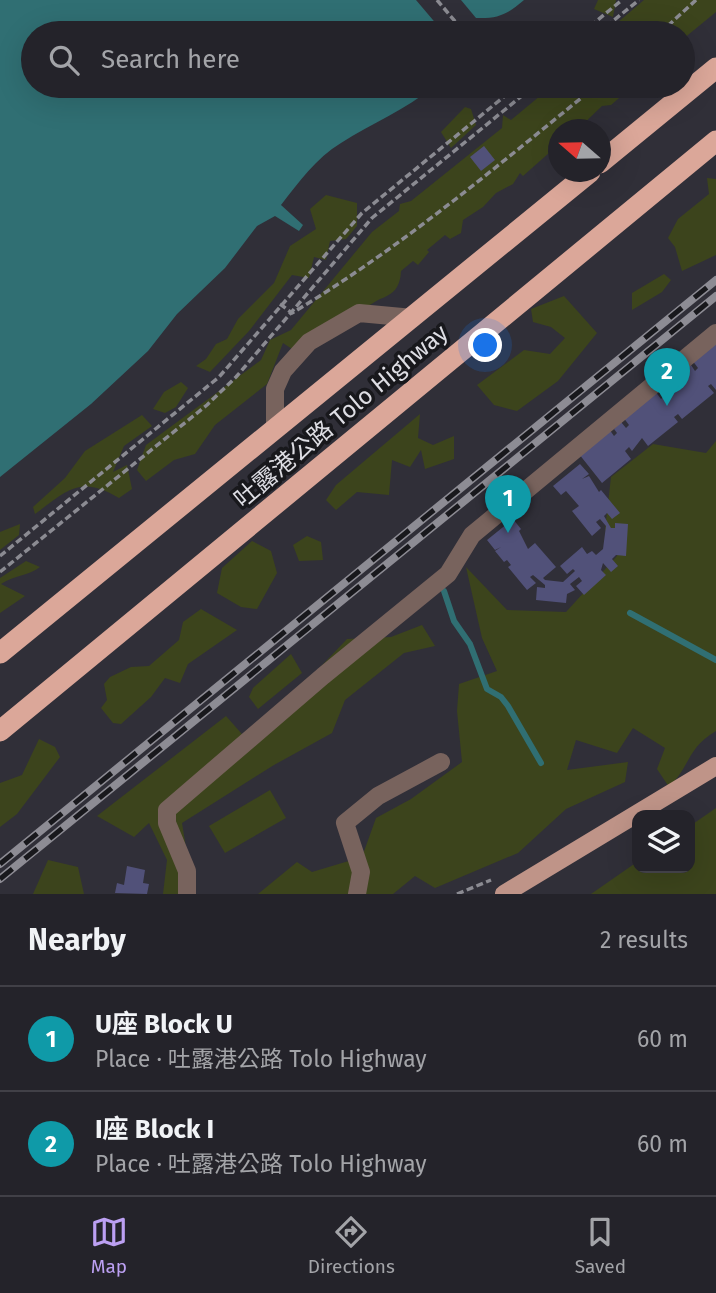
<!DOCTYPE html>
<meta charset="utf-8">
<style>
body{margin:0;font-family:"Fira Sans","Noto Sans TC",sans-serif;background:#2c2b32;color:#f1f3f6}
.controls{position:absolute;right:21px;bottom:21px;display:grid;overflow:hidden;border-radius:14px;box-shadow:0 7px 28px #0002}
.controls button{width:63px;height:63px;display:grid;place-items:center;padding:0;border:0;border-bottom:2px solid #414047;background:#24232a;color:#f1f3f6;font:35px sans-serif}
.compass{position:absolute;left:548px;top:119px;width:63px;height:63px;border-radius:50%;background:#24232a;box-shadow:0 7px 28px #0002;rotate:290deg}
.you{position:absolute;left:486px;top:346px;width:24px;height:24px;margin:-18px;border:5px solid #fff;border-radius:50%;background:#1a73e8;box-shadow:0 0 0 10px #1a73e833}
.badge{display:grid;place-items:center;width:46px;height:46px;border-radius:50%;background:#bca0f2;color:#fff;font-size:23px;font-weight:700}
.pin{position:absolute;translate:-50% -58px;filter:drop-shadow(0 2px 4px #0008)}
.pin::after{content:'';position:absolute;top:37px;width:24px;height:21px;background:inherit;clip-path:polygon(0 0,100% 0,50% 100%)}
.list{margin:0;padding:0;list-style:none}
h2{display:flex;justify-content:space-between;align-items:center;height:91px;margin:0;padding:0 28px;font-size:30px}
h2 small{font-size:23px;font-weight:400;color:#a3a4a8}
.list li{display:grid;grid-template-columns:46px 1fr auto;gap:21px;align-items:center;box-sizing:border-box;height:105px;padding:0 28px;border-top:2px solid #414047}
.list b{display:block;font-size:26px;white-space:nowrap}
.list p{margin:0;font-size:23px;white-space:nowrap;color:#a3a4a8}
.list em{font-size:23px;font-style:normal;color:#a3a4a8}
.icon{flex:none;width:38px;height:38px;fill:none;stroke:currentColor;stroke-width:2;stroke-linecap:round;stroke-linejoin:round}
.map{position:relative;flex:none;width:716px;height:894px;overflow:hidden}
.search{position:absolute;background:#24232a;box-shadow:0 7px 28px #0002;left:21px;right:21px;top:21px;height:77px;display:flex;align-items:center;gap:18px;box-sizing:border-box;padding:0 24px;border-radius:38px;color:#a3a4a8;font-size:26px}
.sheet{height:301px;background:#24232a}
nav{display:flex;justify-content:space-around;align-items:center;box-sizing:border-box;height:98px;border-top:2px solid #414047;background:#24232a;font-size:19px;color:#a3a4a8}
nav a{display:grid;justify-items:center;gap:4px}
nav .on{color:#bca0f2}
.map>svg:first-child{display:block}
.green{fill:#3c441c}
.water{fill:#306f73}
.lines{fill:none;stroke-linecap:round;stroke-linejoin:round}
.stream{stroke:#306f73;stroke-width:6}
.building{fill:#515179}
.path{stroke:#8b8b92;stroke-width:3.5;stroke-dasharray:7 3.5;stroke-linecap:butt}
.minor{stroke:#78635d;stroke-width:18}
.major{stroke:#bf9488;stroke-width:18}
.highway{stroke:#dba799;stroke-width:21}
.rail-casing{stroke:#8d8c94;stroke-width:8}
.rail{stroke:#18181c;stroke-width:5;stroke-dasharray:16;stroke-linecap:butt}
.labels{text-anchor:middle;stroke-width:7;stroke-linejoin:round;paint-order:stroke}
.street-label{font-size:24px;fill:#dddde3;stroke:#18181c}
</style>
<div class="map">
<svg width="716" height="894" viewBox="0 0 716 894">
<rect width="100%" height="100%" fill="#302f38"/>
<g class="green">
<path d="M598 0H616L613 17 594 9Z"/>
<path d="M644 0H716V12L683 39V33H611L617 23Z"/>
<path d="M552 86H633L611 105 602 106 578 129 558 130V145L523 176 520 173 513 184 496 193 483 207 463 220 461 233 450 239 445 235 427 250 429 252 418 265 413 261 401 271C400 288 394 294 378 300L295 351 283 343 267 384 215 425 195 454 174 460 146 481 137 470 146 445 261 360 270 340 291 330 372 232 399 211 400 204 411 201 502 128 503 115 511 120Z"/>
<path d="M465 107 471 109 476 125 451 148 441 132Z"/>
<path d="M707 178 716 179V255L682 271 675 247 668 238 678 219 709 194Z"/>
<path d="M326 195 357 203V226L346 239 330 241 326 260 314 257 309 278 292 275 249 331 210 372 196 366 206 359 216 344 227 339 238 319 274 283 290 246 316 229 310 209Z"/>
<path d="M664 274 671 280 662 292 632 310V293Z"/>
<path d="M564 296 597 333 558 381 517 411 494 405 477 385 524 350 550 354 565 338 551 327 533 322 531 309Z"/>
<path d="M181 382 188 388 176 407 165 413 153 409 164 392Z"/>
<path d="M420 414 418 438 433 445 454 436V459L425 469 421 450 410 467 392 460 389 495 357 492 336 510 326 500 336 485Z"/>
<path d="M142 415 152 426 124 446 113 472 127 465 132 489 119 498C80 475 68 490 35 514L33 507 65 478 85 451Z"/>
<path d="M716 441V731C687 748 691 765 669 787L657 769 665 748 633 728 617 753 576 740 567 770 628 762 625 782 566 809 518 853 435 888 415 876 393 894H258L297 862 312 872 362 857 376 818 411 799 462 762 457 711 459 684 497 671 482 638 466 567 507 610 566 612 617 556 620 540 605 530 611 477 653 444 706 453Z"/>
<path d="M20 524 19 535 0 550V532Z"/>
<path d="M307 536 321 542 323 560 299 561 293 545Z"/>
<path d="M252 541 271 551 277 573 257 609 241 607 217 593 222 568Z"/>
<path d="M26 561 40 567C28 576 15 575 1 584L25 596 0 613V578Z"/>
<path d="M201 609 237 630 188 664 180 683 165 678 151 697 121 724 113 723 101 708 107 700 104 684 110 677 131 667 149 666 179 640 183 622Z"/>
<path d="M422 625 435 646 404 653 345 700 332 733 274 765 182 823 187 854 178 876 185 894H163L167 860 149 823 134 837 97 816 226 716 249 742 347 639 391 637Z"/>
<path d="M291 654 302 673 258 709 249 697 253 688Z"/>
<path d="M39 739 55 747 60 757 17 814 0 827V783L22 775Z"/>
<path d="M270 790 286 818 225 853 209 826Z"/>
<path d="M716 808V894H591L637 862V868H690V826Z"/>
<path d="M48 860 78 867 84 894H33Z"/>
</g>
<g class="water">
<path d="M0 0H416L444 33H33V86H434C406 110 372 123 341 143 316 158 299 182 281 205L303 225 299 231 275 216 257 226 225 268 177 314 148 351 91 404 0 477Z"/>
<path d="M461 0H524C508 14 498 19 476 18Z"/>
</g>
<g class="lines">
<g class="stream">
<path d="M444 591 454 621 470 644 487 689 501 697 508 706 541 763"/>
<path d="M630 613 716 660"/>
</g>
</g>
<g class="building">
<path d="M484 146 495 160 481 171 470 157Z"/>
<path d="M716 340V390L711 384 708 386 714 393 682 419 678 414 674 417 678 422 648 446 642 438 632 451 629 447 625 451 631 459 602 483 579 454 609 429 614 436 617 433 614 429 621 422 626 428 629 425 623 417 655 391 661 399 664 396 658 388 689 362 695 371 698 368 692 360Z"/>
<path d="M580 464 589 474 582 479 589 476 599 492 601 490 620 513 612 519 607 513 604 516 611 528H615V523L628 524 626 556 616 555 612 559 618 566 611 572 603 563 601 570 606 575 584 595 576 586 582 581 579 577 570 584 575 590 567 594 566 603 536 600 537 587 545 588V585L533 575 530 577 536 583 527 590 508 567 511 565 507 560 504 562 495 551 501 547 495 550 487 540 513 519 521 529 519 531 528 549 535 543 556 567 543 578 545 580 563 582 575 571 573 569 567 574 560 566 582 547 587 554 592 551 596 555 603 549 606 526 600 519 596 522 601 528 592 536 572 511 579 506 566 491 561 495 553 486Z"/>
<path d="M127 866 145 870 143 883 149 884 147 894 115 893 117 883 124 885Z"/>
</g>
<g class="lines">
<g class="path">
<path d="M437 0 465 33"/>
<path d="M582 33 622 0"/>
<path d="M598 33 639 0"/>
<path d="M660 33 696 0"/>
<path d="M280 304 292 313C401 248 497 166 596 86"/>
<path d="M0 556 219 377 362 213 517 86"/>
<path d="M0 572 207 405 236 377 372 218 534 86"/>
<path d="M457 894 491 880"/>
</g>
<g class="minor">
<path d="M275 429V389L283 371 309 342 359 313 413 318"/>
<path d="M187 894V871L167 823V810L323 676 448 574 472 535 716 333"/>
<path d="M357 894 361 872 345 823 378 796 441 762"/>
</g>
<path class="major" d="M504 894 716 766"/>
<g class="highway">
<path d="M600 163 716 68"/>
<path d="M0 653 590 172"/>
<path d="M0 731 716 141"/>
</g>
<g class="rail-casing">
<g id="rail">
<path d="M0 864 716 280"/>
<path d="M0 879 716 296"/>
</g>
</g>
<use href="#rail" class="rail"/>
</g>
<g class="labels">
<g class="street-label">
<text transform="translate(341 416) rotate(-40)" y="8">吐露港公路 Tolo Highway</text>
</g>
</g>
</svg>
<div class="controls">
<button><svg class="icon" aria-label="layers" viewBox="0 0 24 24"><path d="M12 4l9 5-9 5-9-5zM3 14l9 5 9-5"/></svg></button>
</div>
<svg class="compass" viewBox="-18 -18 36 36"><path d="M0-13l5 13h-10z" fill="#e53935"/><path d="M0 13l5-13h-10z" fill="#a3a4a8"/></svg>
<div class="you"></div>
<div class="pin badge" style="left:508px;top:533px;background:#0f9aa8">1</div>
<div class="pin badge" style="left:667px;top:406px;background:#0f9aa8">2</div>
<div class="search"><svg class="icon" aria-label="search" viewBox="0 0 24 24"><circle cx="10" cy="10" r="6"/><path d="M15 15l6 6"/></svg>Search here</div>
</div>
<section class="sheet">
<h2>Nearby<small>2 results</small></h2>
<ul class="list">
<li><span class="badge" style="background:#0f9aa8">1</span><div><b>U座 Block U</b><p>Place · 吐露港公路 Tolo Highway</p></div><em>60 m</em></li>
<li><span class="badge" style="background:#0f9aa8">2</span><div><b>I座 Block I</b><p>Place · 吐露港公路 Tolo Highway</p></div><em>60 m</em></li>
</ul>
</section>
<nav>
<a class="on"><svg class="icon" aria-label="map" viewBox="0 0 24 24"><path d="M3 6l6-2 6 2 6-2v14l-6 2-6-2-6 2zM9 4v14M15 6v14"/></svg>Map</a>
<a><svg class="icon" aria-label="directions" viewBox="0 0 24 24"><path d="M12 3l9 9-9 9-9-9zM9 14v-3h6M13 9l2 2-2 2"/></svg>Directions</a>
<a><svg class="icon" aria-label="saved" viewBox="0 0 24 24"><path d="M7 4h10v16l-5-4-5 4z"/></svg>Saved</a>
</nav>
